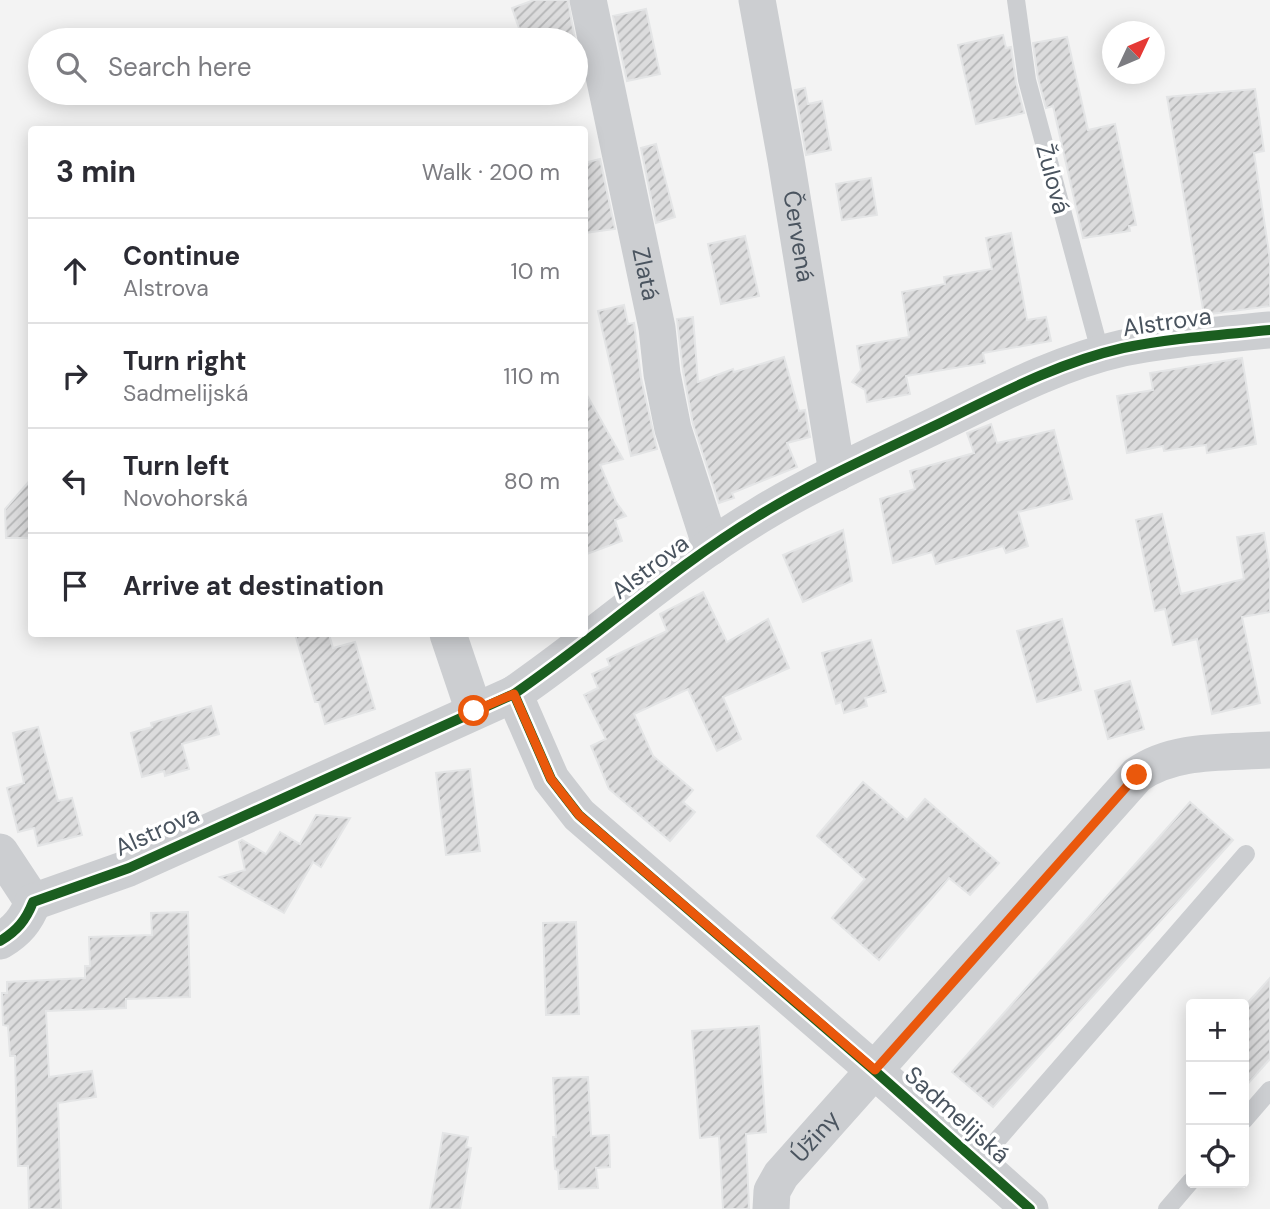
<!DOCTYPE html>
<meta charset="utf-8">
<style>
body{margin:0;font-family:"DM Sans",sans-serif;background:#f2f2f3;color:#2b2b33}
.controls{position:absolute;right:21px;bottom:21px;display:grid;overflow:hidden;border-radius:7px;box-shadow:0 4px 18px #0003}
.controls button{width:63px;height:63px;display:grid;place-items:center;padding:0;border:0;border-bottom:2px solid #e1e1e2;background:#fff;color:#2b2b33;font:35px sans-serif}
.compass{position:absolute;left:1102px;top:21px;width:63px;height:63px;border-radius:50%;background:#fff;box-shadow:0 4px 18px #0003;rotate:46deg}
.stop{position:absolute;width:21px;height:21px;margin:-16px;border:5px solid #ea580c;border-radius:50%;background:#fff}
.stop.end{background:#ea580c;border-color:#fff;box-shadow:0 2px 7px #0008}
.list{margin:0;padding:0;list-style:none}
h2{display:flex;justify-content:space-between;align-items:center;height:91px;margin:0;padding:0 28px;font-size:30px}
h2 small{font-size:23px;font-weight:400;color:#7c7c81}
.list li{display:grid;grid-template-columns:46px 1fr auto;gap:21px;align-items:center;box-sizing:border-box;height:105px;padding:0 28px;border-top:2px solid #e1e1e2}
.list b{display:block;font-size:26px;white-space:nowrap}
.list p{margin:0;font-size:23px;white-space:nowrap;color:#7c7c81}
.list em{font-size:23px;font-style:normal;color:#7c7c81}
.icon{flex:none;width:38px;height:38px;fill:none;stroke:currentColor;stroke-width:2;stroke-linecap:round;stroke-linejoin:round}
.map{position:relative;flex:none;width:1270px;height:1209px;overflow:hidden}
.search{position:absolute;background:#fff;box-shadow:0 4px 18px #0003;left:28px;top:28px;width:560px;height:77px;display:flex;align-items:center;gap:18px;box-sizing:border-box;padding:0 24px;border-radius:38px;color:#7c7c81;font-size:26px}
.panel{position:absolute;background:#fff;box-shadow:0 4px 18px #0003;left:28px;top:126px;width:560px;height:511px;border-radius:7px}
.map>svg:first-child{display:block}
.building{fill:url(#building-hatch);stroke:#e4e5e6;stroke-width:2}
.lines{fill:none;stroke-linecap:round;stroke-linejoin:round}
.service{stroke:#ccced1;stroke-width:18}
.minor{stroke:#ccced1;stroke-width:37}
.cycleway-casing{stroke:#fff;stroke-width:15}
.cycleway{stroke:#1b5e20;stroke-width:10}
.route{stroke:#ea580c;stroke-width:9}
.labels{text-anchor:middle;stroke-width:7;stroke-linejoin:round;paint-order:stroke}
.street-label{font-size:24px;fill:#4a545f;stroke:#fff}
</style>
<div class="map">
<svg width="1270" height="1209" viewBox="0 0 1270 1209">
<defs>
<pattern id="building-hatch" width="6" height="6" patternUnits="userSpaceOnUse" patternTransform="scale(1.75)"><rect width="6" height="6" fill="#dcdcdd"/><path d="M-1 1l2-2M0 6l6-6M5 7l2-2" fill="none" stroke="#b4b5b6"/></pattern>
</defs>
<rect width="100%" height="100%" fill="#f3f3f3"/>
<g class="building">
<path d="M534 0H568L575 40H523L512 8Z"/>
<path d="M646 9 660 74 627 81 613 16Z"/>
<path d="M1003 35 1006 48 1011 47 1016 82 1024 113 976 124 958 45Z"/>
<path d="M1067 37 1088 130 1115 124 1136 225 1129 226 1130 231 1083 238 1053 106 1046 108 1038 78 1033 43Z"/>
<path d="M805 88 808 104 822 101 831 150 806 155 795 90Z"/>
<path d="M1255 89 1264 151 1254 153 1270 260V306L1204 315 1167 97Z"/>
<path d="M656 144 675 217 656 223 641 148Z"/>
<path d="M600 159 615 229 584 233V163Z"/>
<path d="M871 178 877 215 842 220 836 184Z"/>
<path d="M1011 233 1027 320 1046 317 1051 341 983 353 985 363 906 376 910 394 867 402 865 390 852 382 861 370 857 346 909 337 902 292 945 284 944 277 992 269 986 238Z"/>
<path d="M745 236 759 296 721 304 708 244Z"/>
<path d="M624 305 628 324 634 323 641 378 657 449 631 456 598 311Z"/>
<path d="M693 317 698 382 733 369 734 372 784 357 799 411 805 410 810 437 787 443 797 467 732 493 734 498 719 503 693 424 683 371 677 319Z"/>
<path d="M1242 358 1256 444 1207 453 1206 445 1164 451 1163 446 1127 453 1117 396 1153 390 1150 373Z"/>
<path d="M584 390 623 459 600 465 616 502 626 516 615 520 622 541 584 555Z"/>
<path d="M991 424 997 443 1054 430 1072 499 1018 512 1028 546 1006 553 1003 546 936 564 932 552 893 563 880 499 915 489 910 471 974 453 967 433Z"/>
<path d="M32 478V538H6L5 509Z"/>
<path d="M1162 514 1181 594 1244 579 1237 537 1264 533 1270 569V612L1242 617 1260 703 1212 714 1197 639 1173 645 1165 609 1155 611 1136 520Z"/>
<path d="M843 530 852 581 803 602 783 555Z"/>
<path d="M703 592 727 642 768 619 789 668 723 697 741 739 717 751 688 689 634 714 653 756 693 790 683 802 695 812 670 841 609 789 591 746 606 739 584 695 598 688 592 674 610 666 607 659 667 631 660 614Z"/>
<path d="M1062 619 1081 690 1037 702 1017 631Z"/>
<path d="M295 634H329L333 648 355 642 375 709 325 724 319 702H315Z"/>
<path d="M871 640 886 692 865 698 867 706 844 713 841 702 836 704 822 653Z"/>
<path d="M1130 681 1144 729 1108 739 1095 691Z"/>
<path d="M211 706 219 734 182 744 189 769 165 776 164 771 142 777 131 733 152 727 151 723Z"/>
<path d="M38 727 58 801 72 798 82 835 38 846 34 828 18 832 7 788 24 783 13 733Z"/>
<path d="M470 769 480 851 446 855 436 773Z"/>
<path d="M863 782 907 820 925 799 999 863 970 895 949 878 879 960 832 918 865 879 817 836Z"/>
<path d="M1190 802 1233 840 993 1107 952 1072Z"/>
<path d="M316 815 350 818 321 867 313 862 284 913 220 877 245 870 239 842 242 840 266 854 280 832 300 844Z"/>
<path d="M188 912 190 997 126 999V1008L46 1011 49 1077 92 1071 96 1097 58 1103 61 1209H29L28 1166H18L15 1056H10L8 1026 3 1025 2 993H7V982L85 978V966H90L89 937 152 935 151 913Z"/>
<path d="M576 922 579 1014 546 1015 543 923Z"/>
<path d="M1270 978V1059L1244 1088V1007Z"/>
<path d="M759 1026 766 1132 746 1134 749 1209H723L719 1136 700 1138 692 1031Z"/>
<path d="M588 1077 591 1136 609 1135 610 1167 596 1168 598 1188 559 1189 558 1170 555 1169 553 1137H556L553 1078Z"/>
<path d="M443 1133 468 1137 466 1147 471 1148 460 1209H430Z"/>
</g>
<g class="lines">
<g class="service">
<path d="M1016 0 1027 80 1101 355"/>
<path d="M1244 1120 1270 1090"/>
<path d="M978 1162 1246 854"/>
<path d="M1167 1209 1191 1181"/>
</g>
<g class="minor">
<path id="s1" d="M588 0 657 328 662 374 673 429 711 547"/>
<path id="s2" d="M757 0 786 160 837 473"/>
<path d="M448 634 474 711"/>
<path d="M514 694 551 779 579 815 875 1071 1030 1209"/>
<path d="M0 852 33 902"/>
<path d="M33 902 129 868 514 694C597 637 672 568 758 516 813 482 874 455 932 427 994 397 1056 363 1123 348 1171 338 1221 335 1270 330"/>
<path d="M0 941C17 931 26 920 33 902"/>
<path id="s3" d="M771 1209 772 1191 781 1175 1137 775C1174 748 1226 753 1270 750"/>
</g>
<g class="cycleway-casing">
<g id="cycleway">
<path d="M514 694 551 779 579 815 875 1071 1030 1209"/>
<path d="M0 941C17 931 26 920 33 902L129 868 514 694C597 637 672 568 758 516 813 482 874 455 932 427 994 397 1056 363 1123 348 1171 338 1221 335 1270 330"/>
</g>
</g>
<use href="#cycleway" class="cycleway"/>
</g>
<g class="lines">
<path class="route" d="M474 711 514 694 551 779 579 815 875 1070 1137 775"/>
</g>
<g class="labels">
<g class="street-label">
<text transform="translate(1053 179) rotate(75)" y="8">Žulová</text>
<text dy="8" stroke="none"><textPath href="#s2" startOffset="240">Červená</textPath></text>
<text dy="8" stroke="none"><textPath href="#s1" startOffset="280">Zlatá</textPath></text>
<text transform="translate(1167 322) rotate(-8)" y="8">Alstrova</text>
<text transform="translate(650 567) rotate(-37)" y="8">Alstrova</text>
<text transform="translate(157 831) rotate(-24)" y="8">Alstrova</text>
<text transform="translate(957 1115) rotate(42)" y="8">Sadmelijská</text>
<text dy="8" stroke="none"><textPath href="#s3" startOffset="88">Úžiny</textPath></text>
</g>
</g>
</svg>
<div class="controls">
<button>+</button>
<button>−</button>
<button><svg class="icon" aria-label="locate" viewBox="0 0 24 24"><circle cx="12" cy="12" r="6"/><path d="M12 2v4M12 18v4M2 12h4M18 12h4"/></svg></button>
</div>
<svg class="compass" viewBox="-18 -18 36 36"><path d="M0-13l5 13h-10z" fill="#e53935"/><path d="M0 13l5-13h-10z" fill="#7c7c81"/></svg>
<div class="stop" style="left:474px;top:711px"></div>
<div class="stop end" style="left:1137px;top:775px"></div>
<div class="search"><svg class="icon" aria-label="search" viewBox="0 0 24 24"><circle cx="10" cy="10" r="6"/><path d="M15 15l6 6"/></svg>Search here</div>
<section class="panel">
<h2>3 min<small>Walk · 200 m</small></h2>
<ul class="list">
<li><svg class="icon" aria-label="ahead" viewBox="0 0 24 24"><path d="M12 20V5M6 11l6-6 6 6"/></svg><div><b>Continue</b><p>Alstrova</p></div><em>10 m</em></li>
<li><svg class="icon" aria-label="right" viewBox="0 0 24 24"><path d="M7 20v-9h11M14 6l5 5-5 5"/></svg><div><b>Turn right</b><p>Sadmelijská</p></div><em>110 m</em></li>
<li><svg class="icon" aria-label="left" viewBox="0 0 24 24"><path d="M17 20v-9H6M10 6l-5 5 5 5"/></svg><div><b>Turn left</b><p>Novohorská</p></div><em>80 m</em></li>
<li><svg class="icon" aria-label="arrive" viewBox="0 0 24 24"><path d="M6 21V4h12l-3 4 3 4H6"/></svg><div><b>Arrive at destination</b></div></li>
</ul>
</section>
</div>
